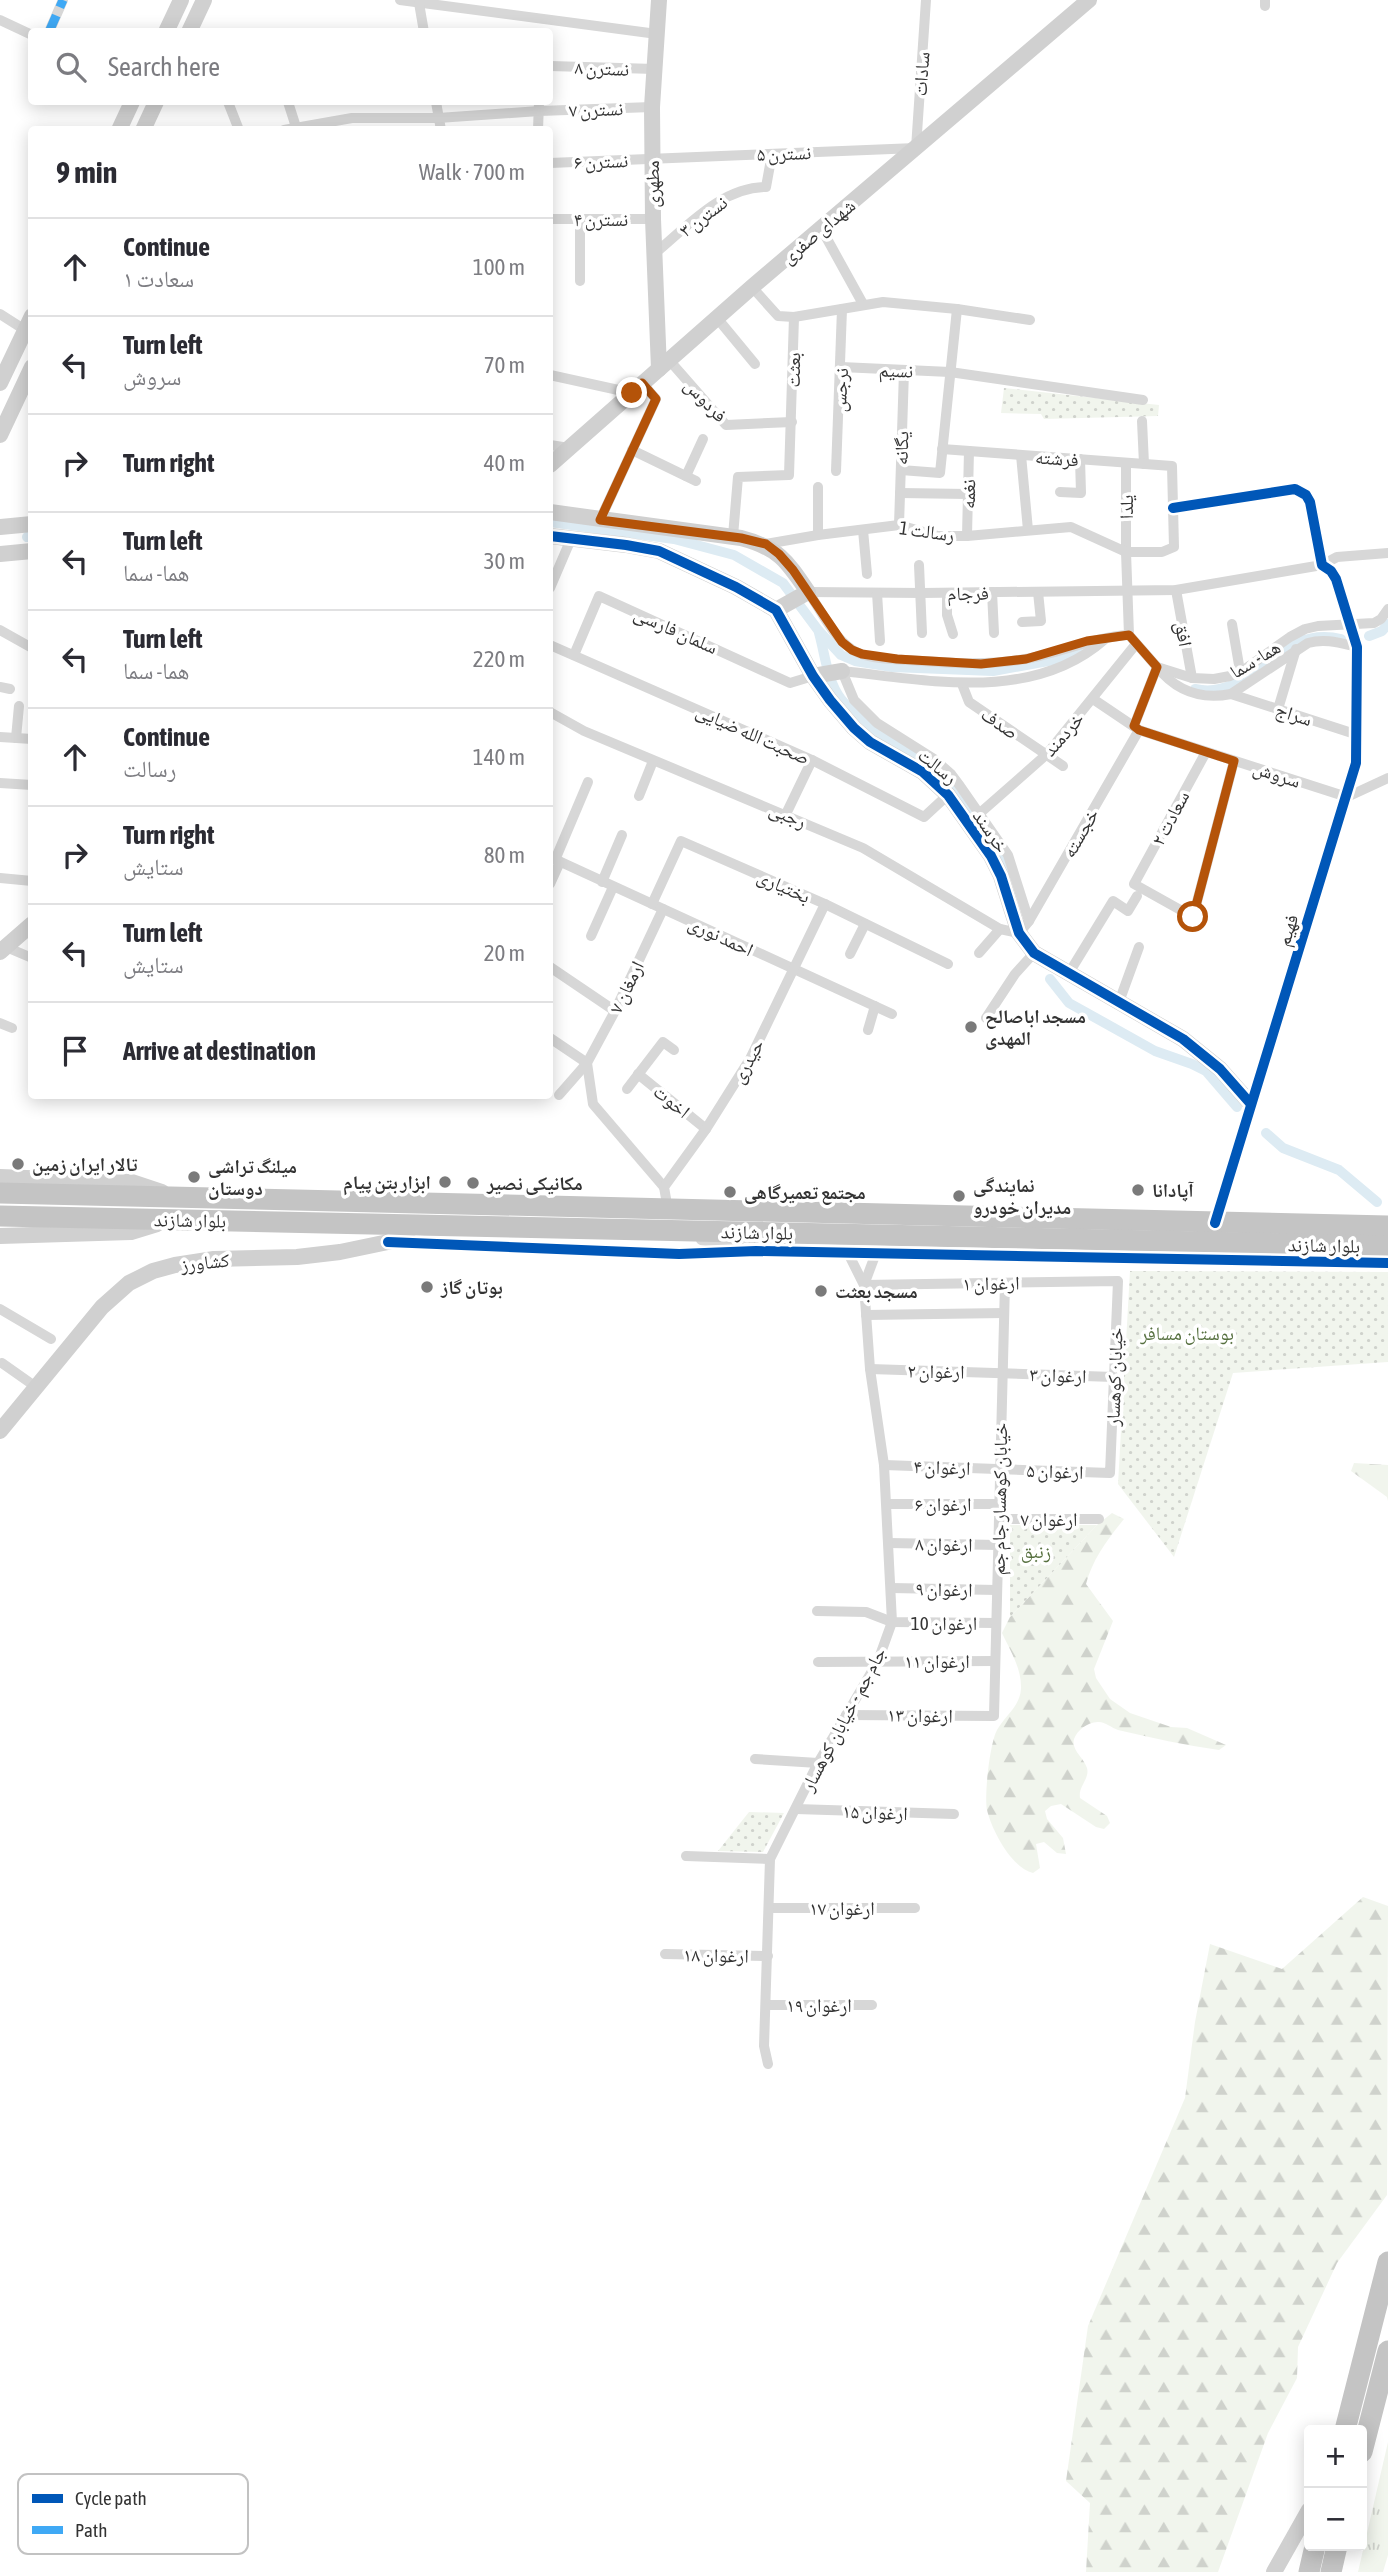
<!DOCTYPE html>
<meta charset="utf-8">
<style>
body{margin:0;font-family:"Asap Condensed","Noto Naskh Arabic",sans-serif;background:#f2f2f3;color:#2b2b33}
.controls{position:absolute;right:21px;bottom:21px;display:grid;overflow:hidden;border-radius:7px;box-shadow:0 4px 18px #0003}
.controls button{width:63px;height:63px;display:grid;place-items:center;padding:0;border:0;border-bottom:2px solid #e1e1e2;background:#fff;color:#2b2b33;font:35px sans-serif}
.stop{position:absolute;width:21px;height:21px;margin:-16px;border:5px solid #b45309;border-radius:50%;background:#fff}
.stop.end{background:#b45309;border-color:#fff;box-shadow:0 2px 7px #0008}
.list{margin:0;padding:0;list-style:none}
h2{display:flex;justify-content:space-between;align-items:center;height:91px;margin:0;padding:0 28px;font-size:30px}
h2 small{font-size:23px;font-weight:400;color:#7c7c81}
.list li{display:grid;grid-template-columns:46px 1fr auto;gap:21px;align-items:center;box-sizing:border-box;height:98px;padding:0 28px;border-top:2px solid #e1e1e2}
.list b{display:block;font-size:26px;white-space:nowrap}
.list p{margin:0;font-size:23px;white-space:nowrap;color:#7c7c81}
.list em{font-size:23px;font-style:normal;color:#7c7c81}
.icon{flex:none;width:38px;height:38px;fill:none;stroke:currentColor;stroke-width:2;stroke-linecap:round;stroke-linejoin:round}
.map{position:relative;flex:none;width:1388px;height:2572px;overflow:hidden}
.search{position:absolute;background:#fff;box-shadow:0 4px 18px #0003;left:28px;top:28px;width:525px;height:77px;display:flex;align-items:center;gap:18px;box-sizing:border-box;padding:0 24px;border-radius:7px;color:#7c7c81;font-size:26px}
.panel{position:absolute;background:#fff;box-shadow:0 4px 18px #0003;left:28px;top:126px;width:525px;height:973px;border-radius:7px}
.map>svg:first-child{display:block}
.grass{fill:url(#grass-tufts)}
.forest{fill:url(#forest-firs)}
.park{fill:url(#park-dots)}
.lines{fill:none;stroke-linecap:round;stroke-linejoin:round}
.canal{stroke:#ddebf3;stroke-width:10}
.street{stroke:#d7d7d7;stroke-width:10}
.secondary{stroke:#d0d0d0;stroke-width:16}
.highway{stroke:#c4c4c4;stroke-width:21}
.quiet{stroke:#3fa9f5;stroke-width:9;stroke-dasharray:18 9;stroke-linecap:butt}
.cycleway-casing{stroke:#fff;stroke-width:15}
.cycleway{stroke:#0057b8;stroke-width:10}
.route{stroke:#b45309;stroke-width:9}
.poi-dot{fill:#7a7a7a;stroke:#fff;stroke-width:2.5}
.labels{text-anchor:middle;stroke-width:7;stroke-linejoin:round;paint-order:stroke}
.street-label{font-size:19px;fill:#333;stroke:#fff}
.poi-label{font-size:19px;font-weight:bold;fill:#333;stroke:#fff;text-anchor:start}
.park-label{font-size:19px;fill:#56703f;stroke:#fff}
.key{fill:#fff;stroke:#c2c2c2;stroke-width:2}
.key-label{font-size:19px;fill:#333}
</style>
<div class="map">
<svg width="1388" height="2572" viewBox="0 0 1388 2572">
<defs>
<pattern id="grass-tufts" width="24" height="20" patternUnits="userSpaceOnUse" patternTransform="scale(1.75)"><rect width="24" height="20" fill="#f1f5ed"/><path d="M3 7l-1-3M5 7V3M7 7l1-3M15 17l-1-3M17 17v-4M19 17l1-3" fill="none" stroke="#cfd2cc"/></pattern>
<pattern id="forest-firs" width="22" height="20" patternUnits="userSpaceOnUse" patternTransform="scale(1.75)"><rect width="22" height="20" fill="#f1f5ed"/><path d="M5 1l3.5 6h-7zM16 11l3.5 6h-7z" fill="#cfd2cc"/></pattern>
<pattern id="park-dots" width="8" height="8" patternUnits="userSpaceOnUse" patternTransform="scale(1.75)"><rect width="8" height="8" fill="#f1f5ed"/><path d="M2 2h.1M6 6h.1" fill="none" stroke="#cfd2cc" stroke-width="1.8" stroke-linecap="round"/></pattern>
</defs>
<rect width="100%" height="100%" fill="#fff"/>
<path class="grass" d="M1388 2442V2555L1383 2572H1358Z"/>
<g class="forest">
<path d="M1354 1463 1388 1465V1501L1387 1497 1351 1471Z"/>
<path d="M1112 1513 1124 1519C1108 1539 1093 1558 1086 1584L1113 1621 1094 1669 1096 1678 1110 1699 1130 1713 1171 1727 1187 1728 1226 1745 1219 1750C1185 1745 1152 1738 1118 1730 1112 1728 1105 1722 1099 1722 1089 1721 1077 1730 1074 1739 1071 1750 1084 1758 1087 1768 1090 1779 1078 1786 1080 1798L1107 1816 1110 1823 1104 1829 1096 1827 1061 1804 1051 1806 1045 1811 1047 1819 1063 1838 1066 1854 1057 1853 1044 1842 1036 1844 1040 1868 1033 1873C1012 1868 992 1831 987 1810 984 1795 990 1743 997 1730 1005 1716 1020 1706 1021 1689 1022 1669 1010 1650 1002 1633L1010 1617 1097 1525Z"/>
<path d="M1363 1897 1388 1906 1387 2195 1337 2263 1298 2347 1297 2378 1268 2433 1218 2572H1086L1090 2503 1066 2481 1088 2326 1185 2098 1195 2022 1210 1944 1282 1969Z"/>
</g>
<g class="park">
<path d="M1004 388 1159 405 1158 416 1044 419 1041 414 1001 413Z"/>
<path d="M1130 1271 1388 1272V1362L1233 1373 1174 1557 1118 1484Z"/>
<path d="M1010 1525H1097L1010 1617Z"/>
<path d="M749 1812 784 1813 763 1852 718 1851Z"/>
</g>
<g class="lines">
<g class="canal">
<path d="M550 522 674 539 734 555 783 583 818 630 841 655 855 661 892 667 993 671 1059 659 1088 648"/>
<path d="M27 537 32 536"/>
<path d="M819 633C825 654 827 681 841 699 867 732 906 747 939 773 964 793 995 844 1008 874"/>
<path d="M1369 636 1382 631 1388 624"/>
<path d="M1195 689C1253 702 1277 623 1341 639"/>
<path d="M1050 979 1069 1003 1155 1051 1192 1064 1206 1071 1237 1107"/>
<path d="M1266 1133 1283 1148 1339 1170 1377 1202"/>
</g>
<g class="street">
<path d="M400 0 657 34"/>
<path d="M419 3 424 32"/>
<path d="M1265 6V0"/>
<path d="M0 20 32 35"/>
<path d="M49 32 63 0"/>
<path d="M550 66 655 69"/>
<path d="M228 102 239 130"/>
<path d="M288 102 296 127"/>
<path d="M436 102 441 130"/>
<path d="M284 130 352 118H438L539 111 652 107"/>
<path d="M538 130 539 102"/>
<path d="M550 163 916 148 926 0"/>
<path d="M550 219H653"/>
<path d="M821 228 863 304"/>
<path d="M654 254C686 228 721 187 766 187L772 154"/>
<path d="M580 281V219"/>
<path d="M752 287 778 316 794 317 883 302 957 309 1030 320"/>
<path d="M0 314 25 330"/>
<path d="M717 318 755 364"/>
<path d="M669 360 726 425 792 422"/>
<path d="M841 367 950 372 1143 400"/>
<path d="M550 375 632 393"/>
<path d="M1142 421 1144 464"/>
<path d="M550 445 569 448"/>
<path d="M632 450 696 481"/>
<path d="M1021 455 1028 530"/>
<path d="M1126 463V552L1129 635"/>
<path d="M901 470 940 473 957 309"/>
<path d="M836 471 842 309"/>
<path d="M686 476 703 439"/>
<path d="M818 487V535"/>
<path d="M1060 492 1081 493 1080 459"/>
<path d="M900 493 968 494"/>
<path d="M1173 508 1295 489 1306 495 1310 502 1322 565 1331 571 1336 579 1357 647 1356 763 1215 1223"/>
<path d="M600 520 656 399 642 383"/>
<path d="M899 525 904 371"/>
<path d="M863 530 867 574"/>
<path d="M733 536 738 477 789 475 794 317"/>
<path d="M967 536 969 451"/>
<path d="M766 544 818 535 899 525 938 536H967L1071 527 1126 552H1162L1174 547 1172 466 942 449"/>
<path d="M919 565 922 633"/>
<path d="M550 588 571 539"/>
<path d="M1176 590 1192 678"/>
<path d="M808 592 922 593 1176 590 1322 565 1337 557 1388 553"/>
<path d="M808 592C821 610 832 635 850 648 863 659 890 659 907 660 947 663 986 666 1025 659 1060 653 1094 637 1129 635"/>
<path d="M992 592 994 633"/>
<path d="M877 593 880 641"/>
<path d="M947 593V615L953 634"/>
<path d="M1022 622 1041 621 1038 592"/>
<path d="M1232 624 1240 671"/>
<path d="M0 630 32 648"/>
<path d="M1129 635 1157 667 1192 678 1214 679 1230 676 1245 669 1290 637 1305 629 1318 626 1374 623 1381 619 1388 609"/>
<path d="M550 645 812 760 924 817 950 793"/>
<path d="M574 655 599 596 790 683 813 676"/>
<path d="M1157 667C1176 691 1200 700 1231 694L1308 643C1325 638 1340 643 1357 647"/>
<path d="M962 684 969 702 1063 766"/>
<path d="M0 687 10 689"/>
<path d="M1231 694 1358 735"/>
<path d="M1093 699 1139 730 1347 797 1388 778"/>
<path d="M1278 709 1296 649"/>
<path d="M550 712 584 731 863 848 1000 929 1019 933 1029 921 1139 730"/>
<path d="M1134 726 1157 667"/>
<path d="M0 737 32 739"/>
<path d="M16 738 19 706"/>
<path d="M1206 752 1134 884 1193 917 1234 761"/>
<path d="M0 783 32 785"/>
<path d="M639 796 653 761"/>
<path d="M980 813 1047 754 1136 644"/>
<path d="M786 814 812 760"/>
<path d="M550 857 892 1014"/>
<path d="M555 860 588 782"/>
<path d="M0 878 32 881"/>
<path d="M602 882 622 835"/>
<path d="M550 884 560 862"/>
<path d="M652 904 681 841 825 904 948 964"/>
<path d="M1029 921 1008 855 960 786 951 774 934 759 877 723 854 700 842 671C928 680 1032 703 1104 640"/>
<path d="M591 936 613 887"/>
<path d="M6 947 32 958"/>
<path d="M979 953 1000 929"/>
<path d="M850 954 865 924"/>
<path d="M550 967 615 1011"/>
<path d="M1069 973 1113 901 1128 911 1137 896"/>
<path d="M1119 1002 1139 947"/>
<path d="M986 1018 1015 974 1034 953"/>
<path d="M0 1023 12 1028"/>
<path d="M868 1030 875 1006"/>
<path d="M550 1038 587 1063 593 1104 664 1187"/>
<path d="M638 1074 706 1129"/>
<path d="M627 1089 663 1042 674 1050"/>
<path d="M559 1095 587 1063 615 1011 663 909"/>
<path d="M668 1210 664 1187 706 1129 750 1059 825 904"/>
<path d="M701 1240 740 1247"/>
<path d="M390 1243 679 1254 756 1251 1388 1263"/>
<path d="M864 1285 1118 1281 1110 1473 884 1465"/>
<path d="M864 1285 876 1253"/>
<path d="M0 1309 51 1339"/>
<path d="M866 1315 1004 1313"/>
<path d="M2 1363 36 1387"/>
<path d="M870 1369 1114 1377"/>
<path d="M887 1504H999"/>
<path d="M999 1519H1099"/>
<path d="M889 1543 998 1545"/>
<path d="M891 1588 997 1590"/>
<path d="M817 1611 866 1612 892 1622 996 1623"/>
<path d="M818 1662 995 1661"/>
<path d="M846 1715 994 1716 1005 1283"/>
<path d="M755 1759 818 1763"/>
<path d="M796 1809 954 1814"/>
<path d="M686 1856 770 1859"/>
<path d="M769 1908H915"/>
<path d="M665 1954 768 1956"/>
<path d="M766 2005H872"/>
<path d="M768 2064 764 2046 770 1859 818 1763 878 1661 892 1622 884 1465 870 1369 864 1285 848 1253"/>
</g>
<g class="secondary">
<path d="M166 32 181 0"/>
<path d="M189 32 204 0"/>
<path d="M119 130 132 102"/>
<path d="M143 130 156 102"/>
<path d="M659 369 653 219 652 107 659 0"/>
<path d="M0 383 32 316"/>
<path d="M0 435 32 367"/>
<path d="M550 465 752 287 1089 0"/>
<path d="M550 512 741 538C779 548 787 561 808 592L776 610"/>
<path d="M0 527 32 524"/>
<path d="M550 536 626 545 659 551 736 587 776 610 813 676 830 700 854 728 870 742 923 772 948 795 991 856 1001 876 1019 933 1034 953 1183 1039 1220 1069 1250 1103"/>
<path d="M0 554 32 551"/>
<path d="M813 676 842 671"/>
<path d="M0 952 32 924"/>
<path d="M0 1177 132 1182 162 1192"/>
<path d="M0 1236 131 1232 157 1224"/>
<path d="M0 1431 102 1307 129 1283 153 1271 175 1265 214 1259 297 1257 340 1252 388 1242 417 1225"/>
<path d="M1274 2572 1309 2510"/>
</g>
<g class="highway">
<path d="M0 1193 1388 1226"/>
<path d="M0 1216 1388 1246"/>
<path d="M1345 2430 1388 2262"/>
<path d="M1362 2452 1388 2351"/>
<path d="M1309 2572 1315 2546"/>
<path d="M1331 2572 1337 2546"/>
</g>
<path class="quiet" d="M49 32 63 0"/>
<g class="cycleway-casing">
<g id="cycleway">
<path d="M1173 508 1295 489 1306 495 1310 502 1322 565 1331 571 1336 579 1357 647 1356 763 1215 1223"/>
<path d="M550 536 626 545 659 551 736 587 776 610 813 676 830 700 854 728 870 742 923 772 948 795 991 856 1001 876 1019 933 1034 953 1183 1039 1220 1069 1250 1103"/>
<path d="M388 1242 679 1254 756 1251 1388 1263"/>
</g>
</g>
<use href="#cycleway" class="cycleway"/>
</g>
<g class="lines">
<path class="route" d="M632 393 642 383 656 399 600 520 741 538 766 544 779 554 793 570 842 642 852 650 862 654 897 659 981 664 1026 659 1087 641 1129 635 1157 667 1134 726 1139 730 1234 761 1193 917"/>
</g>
<g class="poi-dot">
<circle cx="971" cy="1027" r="7"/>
<circle cx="18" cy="1164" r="7"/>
<circle cx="194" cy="1177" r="7"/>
<circle cx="445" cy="1182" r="7"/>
<circle cx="473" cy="1183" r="7"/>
<circle cx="1138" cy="1190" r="7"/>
<circle cx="730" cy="1192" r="7"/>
<circle cx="959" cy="1196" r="7"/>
<circle cx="427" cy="1287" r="7"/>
<circle cx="821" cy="1291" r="7"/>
</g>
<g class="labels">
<g class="street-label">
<text transform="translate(602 68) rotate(2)" y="7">نسترن ۸</text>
<text transform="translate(921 74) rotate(-86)" y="7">سادات</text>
<text transform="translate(596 109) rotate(-2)" y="7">نسترن ۷</text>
<text transform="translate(784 153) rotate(-2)" y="7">نسترن ۵</text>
<text transform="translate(601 161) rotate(-2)" y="7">نسترن ۶</text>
<text transform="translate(652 184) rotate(-90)" y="7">مطهری</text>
<text transform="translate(703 216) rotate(-37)" y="7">نسترن ۳</text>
<text x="601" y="226">نسترن ۴</text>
<text transform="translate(818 231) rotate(-40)" y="7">شهدای صفری</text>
<text transform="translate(793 370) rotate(-89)" y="7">بعثت</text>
<text transform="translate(896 370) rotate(2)" y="7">نسیم</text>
<text transform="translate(840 390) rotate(-87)" y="7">نرجس</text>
<text transform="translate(706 400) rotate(46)" y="7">فردوس</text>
<text transform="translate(901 448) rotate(-88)" y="7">یگانه</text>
<text transform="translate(1057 458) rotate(4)" y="7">فرشته</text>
<text transform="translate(968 494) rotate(-89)" y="7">نغمه</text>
<text transform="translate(1126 507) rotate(-90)" y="7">یلدا</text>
<text transform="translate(927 531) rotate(8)" y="7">رسالت 1</text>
<text transform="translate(968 593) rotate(-1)" y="7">فرجام</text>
<text transform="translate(676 630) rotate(24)" y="7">سلمان فارسی</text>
<text transform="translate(1184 634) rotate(80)" y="7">افق</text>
<text transform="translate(1255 659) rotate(-31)" y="7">هما- سما</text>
<text transform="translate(1294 714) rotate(18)" y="7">سراج</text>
<text transform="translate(1000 723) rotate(34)" y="7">صدف</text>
<text transform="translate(753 734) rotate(24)" y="7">صحبت الله ضیایی</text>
<text transform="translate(1063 734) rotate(-49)" y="7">خردمند</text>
<text transform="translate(938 766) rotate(39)" y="7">رسالت</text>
<text transform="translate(1277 774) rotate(18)" y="7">سروش</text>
<text transform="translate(788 815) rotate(23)" y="7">رجبی</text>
<text transform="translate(1170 818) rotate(-62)" y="7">سعادت ۲</text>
<text transform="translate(991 831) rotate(56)" y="7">خرسند</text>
<text transform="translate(1080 833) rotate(-60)" y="7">خجسته</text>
<text transform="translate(784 886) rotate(24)" y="7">بختیاری</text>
<text transform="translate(1287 930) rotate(-72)" y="7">فهیم</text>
<text transform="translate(721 936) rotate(25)" y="7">احمد نوری</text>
<text transform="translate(626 987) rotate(-64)" y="7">ارمغان ۷</text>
<text transform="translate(747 1061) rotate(-61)" y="7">حیدری</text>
<text transform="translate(672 1101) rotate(39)" y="7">اخوت</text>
<text transform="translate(190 1220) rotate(1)" y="7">بلوار شازند</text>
<text transform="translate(757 1232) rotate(1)" y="7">بلوار شازند</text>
<text transform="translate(1324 1245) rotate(1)" y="7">بلوار شازند</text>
<text transform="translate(205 1262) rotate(-6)" y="7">کشاورز</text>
<text transform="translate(991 1283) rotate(-1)" y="7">ارغوان ۱</text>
<text transform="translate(936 1371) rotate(1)" y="7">ارغوان ۲</text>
<text transform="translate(1058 1375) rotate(2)" y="7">ارغوان ۳</text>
<text transform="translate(1114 1377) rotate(-88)" y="7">خیابان کوهسار</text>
<text transform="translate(942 1467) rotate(2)" y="7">ارغوان ۴</text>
<text transform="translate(1055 1471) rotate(2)" y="7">ارغوان ۵</text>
<text transform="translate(999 1499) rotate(-89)" y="7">خیابان کوهسار جام جم</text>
<text x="943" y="1511">ارغوان ۶</text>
<text x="1049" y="1526">ارغوان ۷</text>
<text transform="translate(944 1544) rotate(1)" y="7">ارغوان ۸</text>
<text transform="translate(944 1589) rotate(1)" y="7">ارغوان ۹</text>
<text x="944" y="1630">ارغوان 10</text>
<text x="937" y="1668">ارغوان ۱۱</text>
<text transform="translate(920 1715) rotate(1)" y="7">ارغوان ۱۳</text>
<text transform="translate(843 1719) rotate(-62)" y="7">جام جم - خیابان کوهسار</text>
<text transform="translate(875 1812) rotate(2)" y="7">ارغوان ۱۵</text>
<text x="842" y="1915">ارغوان ۱۷</text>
<text transform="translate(716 1955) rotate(1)" y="7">ارغوان ۱۸</text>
<text x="819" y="2012">ارغوان ۱۹</text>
</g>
<g class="poi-label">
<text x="985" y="1023">مسجد اباصالح<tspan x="985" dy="22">المهدی</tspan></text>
<text x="32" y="1171">تالار ایران زمین</text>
<text x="208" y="1173">میلنگ تراشی<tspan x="208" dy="22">دوستان</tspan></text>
<text x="431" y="1189" text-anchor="end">ابزار بتن پیام</text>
<text x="487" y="1190">مکانیکی نصیر</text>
<text x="973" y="1192">نمایندگی<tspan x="973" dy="22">مدیران خودرو</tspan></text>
<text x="1152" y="1197">آپادانا</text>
<text x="744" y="1199">مجتمع تعمیرگاهی</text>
<text x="441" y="1294">بوتان گاز</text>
<text x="835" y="1298">مسجد بعثت</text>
</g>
<g class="park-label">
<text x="1187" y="1340">بوستان مسافر</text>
<text x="1036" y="1558">زنبق</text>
</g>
</g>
<rect x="18" y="2474" width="230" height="80" rx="10" class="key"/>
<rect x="32" y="2494" width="31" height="9" fill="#0057b8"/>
<rect x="32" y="2526" width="31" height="8" fill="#3fa9f5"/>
<g class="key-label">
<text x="75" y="2505">Cycle path</text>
<text x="75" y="2537">Path</text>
</g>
</svg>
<div class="controls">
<button>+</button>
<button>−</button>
</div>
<div class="stop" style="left:1193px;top:917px"></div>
<div class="stop end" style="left:632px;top:393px"></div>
<div class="search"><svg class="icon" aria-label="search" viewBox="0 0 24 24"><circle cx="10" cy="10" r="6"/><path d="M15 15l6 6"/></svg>Search here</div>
<section class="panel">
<h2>9 min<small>Walk · 700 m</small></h2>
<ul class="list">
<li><svg class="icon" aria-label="ahead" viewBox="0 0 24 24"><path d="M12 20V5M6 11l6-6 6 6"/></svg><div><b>Continue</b><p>سعادت ۱</p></div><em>100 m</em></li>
<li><svg class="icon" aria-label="left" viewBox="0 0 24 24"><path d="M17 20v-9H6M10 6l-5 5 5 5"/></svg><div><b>Turn left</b><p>سروش</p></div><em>70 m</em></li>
<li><svg class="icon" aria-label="right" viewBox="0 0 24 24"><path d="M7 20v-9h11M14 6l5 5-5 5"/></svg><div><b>Turn right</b></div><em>40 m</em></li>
<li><svg class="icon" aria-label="left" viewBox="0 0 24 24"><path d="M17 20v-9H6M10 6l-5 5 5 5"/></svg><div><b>Turn left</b><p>هما- سما</p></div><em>30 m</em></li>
<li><svg class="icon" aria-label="left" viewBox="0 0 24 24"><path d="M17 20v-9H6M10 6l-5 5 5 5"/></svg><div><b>Turn left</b><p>هما- سما</p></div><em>220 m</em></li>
<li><svg class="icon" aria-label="ahead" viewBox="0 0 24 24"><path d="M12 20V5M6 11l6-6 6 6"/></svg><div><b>Continue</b><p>رسالت</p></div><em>140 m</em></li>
<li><svg class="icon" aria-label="right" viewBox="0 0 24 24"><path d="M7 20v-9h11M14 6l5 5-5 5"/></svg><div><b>Turn right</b><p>ستایش</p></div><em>80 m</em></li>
<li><svg class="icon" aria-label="left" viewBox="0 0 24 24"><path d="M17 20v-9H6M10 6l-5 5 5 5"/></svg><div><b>Turn left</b><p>ستایش</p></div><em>20 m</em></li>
<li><svg class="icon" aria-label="arrive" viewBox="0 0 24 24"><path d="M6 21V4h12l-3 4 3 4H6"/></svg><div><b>Arrive at destination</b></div></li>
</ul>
</section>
</div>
